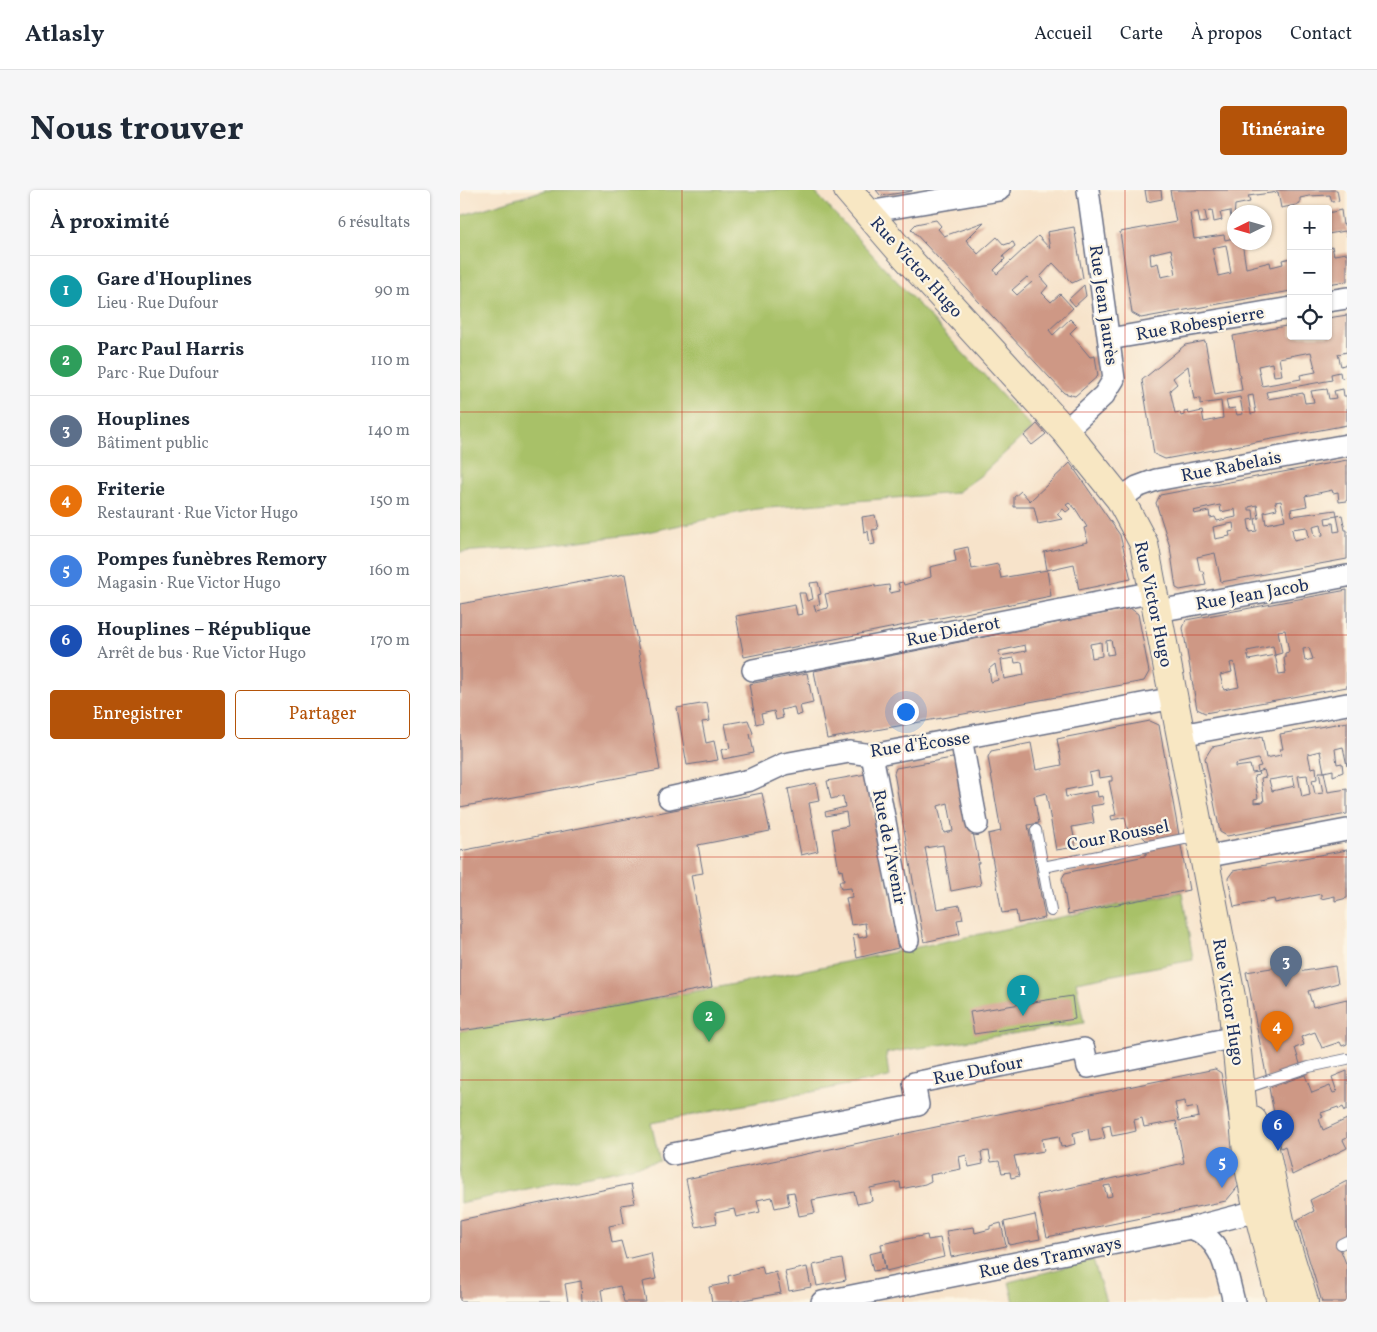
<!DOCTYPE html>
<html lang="fr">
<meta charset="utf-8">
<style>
body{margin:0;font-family:Vollkorn,serif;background:#f6f6f7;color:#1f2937}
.controls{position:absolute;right:15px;top:15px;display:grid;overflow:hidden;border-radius:5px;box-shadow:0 1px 4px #0004}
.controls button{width:45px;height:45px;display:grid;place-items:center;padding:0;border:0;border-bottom:1px solid #e0e1e3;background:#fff;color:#1f2937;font:25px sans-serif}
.compass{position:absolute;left:767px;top:15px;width:45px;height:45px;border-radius:50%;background:#fff;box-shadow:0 1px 4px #0004;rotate:265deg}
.you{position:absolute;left:445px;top:521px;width:18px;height:18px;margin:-12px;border:4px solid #fff;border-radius:50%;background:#1a73e8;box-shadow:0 0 0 8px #1a73e833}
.badge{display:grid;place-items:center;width:32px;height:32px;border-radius:50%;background:#b45309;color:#fff;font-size:16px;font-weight:700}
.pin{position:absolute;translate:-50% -41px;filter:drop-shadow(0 1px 2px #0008)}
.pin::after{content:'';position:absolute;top:26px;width:18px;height:15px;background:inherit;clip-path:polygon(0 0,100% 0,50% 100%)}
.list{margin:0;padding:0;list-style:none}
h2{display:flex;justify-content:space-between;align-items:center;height:65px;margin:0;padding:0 20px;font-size:21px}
h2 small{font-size:16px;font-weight:400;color:#747a83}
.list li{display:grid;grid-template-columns:32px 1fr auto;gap:15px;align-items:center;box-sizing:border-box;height:70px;padding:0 20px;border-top:1px solid #e0e1e3}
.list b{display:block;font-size:19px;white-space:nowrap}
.list p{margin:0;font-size:16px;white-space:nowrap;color:#747a83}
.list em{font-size:16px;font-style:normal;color:#747a83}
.actions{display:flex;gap:10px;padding:15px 20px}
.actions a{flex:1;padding:11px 0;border:1px solid #b45309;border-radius:5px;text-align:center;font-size:18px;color:#b45309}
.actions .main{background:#b45309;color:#fff}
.icon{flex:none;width:28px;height:28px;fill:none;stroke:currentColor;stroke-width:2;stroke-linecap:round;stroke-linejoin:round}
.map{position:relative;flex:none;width:887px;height:1112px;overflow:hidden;border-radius:5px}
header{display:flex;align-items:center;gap:30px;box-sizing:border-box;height:70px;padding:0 25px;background:#fff;border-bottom:1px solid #e0e1e3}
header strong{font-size:24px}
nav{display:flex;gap:28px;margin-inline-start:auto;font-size:18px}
.intro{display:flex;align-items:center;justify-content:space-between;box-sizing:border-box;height:120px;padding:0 30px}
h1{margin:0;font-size:35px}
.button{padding:12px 22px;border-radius:5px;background:#b45309;color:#fff;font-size:18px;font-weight:700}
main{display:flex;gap:30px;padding:0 30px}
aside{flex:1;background:#fff;border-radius:5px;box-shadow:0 1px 4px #0004}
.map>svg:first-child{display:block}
.green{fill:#a8c167;stroke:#627862}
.building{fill:#ce9885;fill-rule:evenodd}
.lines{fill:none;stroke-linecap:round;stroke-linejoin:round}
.lane-casing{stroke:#686e84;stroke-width:12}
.street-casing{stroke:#686e84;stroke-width:24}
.secondary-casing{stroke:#686e84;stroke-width:30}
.lane{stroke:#fff;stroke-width:10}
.street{stroke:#fff;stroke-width:21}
.secondary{stroke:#f8e7c3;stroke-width:28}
.grid{fill:none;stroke:#c8321e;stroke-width:1;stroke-opacity:0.55}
.labels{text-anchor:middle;stroke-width:4.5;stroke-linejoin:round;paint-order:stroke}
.street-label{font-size:18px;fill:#1b2f5e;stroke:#fcf5e5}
</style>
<header>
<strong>Atlasly</strong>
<nav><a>Accueil</a><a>Carte</a><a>À propos</a><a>Contact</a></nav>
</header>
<div class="intro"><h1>Nous trouver</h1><a class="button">Itinéraire</a></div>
<main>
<aside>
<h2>À proximité<small>6 résultats</small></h2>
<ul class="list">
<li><span class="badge" style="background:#0f9aa8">1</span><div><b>Gare d'Houplines</b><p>Lieu · Rue Dufour</p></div><em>90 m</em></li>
<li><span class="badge" style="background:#2e9e5b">2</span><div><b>Parc Paul Harris</b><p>Parc · Rue Dufour</p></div><em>110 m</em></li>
<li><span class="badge" style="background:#5c6f8a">3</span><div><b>Houplines</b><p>Bâtiment public</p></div><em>140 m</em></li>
<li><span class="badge" style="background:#e8710a">4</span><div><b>Friterie</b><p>Restaurant · Rue Victor Hugo</p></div><em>150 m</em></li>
<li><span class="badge" style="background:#3f7fe0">5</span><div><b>Pompes funèbres Remory</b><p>Magasin · Rue Victor Hugo</p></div><em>160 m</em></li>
<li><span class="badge" style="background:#1a4fb4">6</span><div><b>Houplines – République</b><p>Arrêt de bus · Rue Victor Hugo</p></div><em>170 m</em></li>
</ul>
<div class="actions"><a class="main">Enregistrer</a><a>Partager</a></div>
</aside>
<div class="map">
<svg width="887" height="1112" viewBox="0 0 887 1112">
<rect width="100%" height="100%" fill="#fcf5e5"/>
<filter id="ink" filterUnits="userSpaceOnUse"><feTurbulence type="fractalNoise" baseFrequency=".02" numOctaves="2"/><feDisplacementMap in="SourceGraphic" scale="10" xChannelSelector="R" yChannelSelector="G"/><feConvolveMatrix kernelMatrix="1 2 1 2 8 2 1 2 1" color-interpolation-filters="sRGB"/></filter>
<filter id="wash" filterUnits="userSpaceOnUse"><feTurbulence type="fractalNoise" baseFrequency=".0096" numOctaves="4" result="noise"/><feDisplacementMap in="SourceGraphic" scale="20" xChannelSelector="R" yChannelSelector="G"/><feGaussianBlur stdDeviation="1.12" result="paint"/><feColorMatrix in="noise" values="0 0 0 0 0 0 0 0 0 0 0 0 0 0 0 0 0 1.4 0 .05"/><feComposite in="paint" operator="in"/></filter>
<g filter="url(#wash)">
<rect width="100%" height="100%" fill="#f7e3ca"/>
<g class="green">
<path d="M85 0H353L572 238 520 286 496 303 296 319 178 344 61 358 0 362V26Z"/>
<path d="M722 702 733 770 616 792 624 833 426 863 429 887 191 933 200 971 0 1013V841C242 806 482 751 722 702Z"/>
<path d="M633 1070 646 1112H554L549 1092Z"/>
</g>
<g id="blocks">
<g class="building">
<path d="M416 0H452V1L421 6Z"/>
<path d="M685 0H701L702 9 687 12Z"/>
<path d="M710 0H877L879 11 872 12 870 5 849 6 840 8V13L836 15 821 18 818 2 788 6 790 12 775 15 773 43 770 21 760 23 762 30 754 32 752 20 745 21 747 32 740 33 738 22 730 23 734 49 764 45 765 50 774 48V52H782L786 78 810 72 811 77 823 74 822 70 831 68V101L681 128 672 123 660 42 716 32ZM766 55 771 83 758 86 752 58ZM711 59 716 84 701 87 698 73 691 75 690 64Z"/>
<path d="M881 20 883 35 887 34V46L885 41 868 44V23Z"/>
<path d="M476 30 481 36 478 39 484 46 524 32 506 50 518 64 537 47 544 55 553 52 555 56 543 66 545 69 534 80 537 84 578 46 590 59 587 42 614 37 623 88 612 93 593 73 580 87 588 96 582 103 591 112 600 104 613 118 589 140 593 145 610 129 617 136 610 143 630 167 635 166 638 186 615 206 604 203 451 39 456 34ZM567 87 572 92 557 105 552 100Z"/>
<path d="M872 57 874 65 887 63V91L868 94V58Z"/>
<path d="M624 95 626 106 615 116 609 109Z"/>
<path d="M887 125V162L878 164 881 176 887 174V187L881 188 880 182 871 184 872 190 806 202 808 209 843 203 845 213 854 212 851 201 867 199 869 209 876 208 874 201 883 199 884 206H887V235L705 269 694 264 682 190 725 155 745 151 755 205 765 203 782 200 773 146 831 135V146H868V128ZM851 162 856 182 840 185 841 189 802 196 798 176 812 173 814 186 822 185 819 168ZM728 176 734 209 740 208V214L761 211 763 228 744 232 742 221 729 224 728 221 724 222V225L721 226 720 222 715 223 710 200 717 194 713 188ZM793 205 796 223 791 224 788 206ZM780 207 783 224 777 225 775 218 768 219 766 210Z"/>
<path d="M577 234 586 244 572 255 564 246Z"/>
<path d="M887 270V311L879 312 878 302 873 303 872 300 845 306 847 316 831 319 832 326 876 320 877 326 865 328 866 334 873 333 874 342 880 341 877 326 882 325 885 340H887V369L761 392 755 363 737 367 740 381H743L746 395 720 400 716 398 710 357 696 313 700 305ZM821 311 825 330 806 334 804 322 817 319 815 312ZM760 315 761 322 775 319 776 327 757 331 755 327 750 328 749 321 734 324 733 321ZM797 315 799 328 795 329 797 341 790 342 788 330 794 329 793 320H789V317ZM773 333 774 341 769 342 770 346 755 349 753 337ZM861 334 863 345 855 346 853 336ZM847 337 849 347 834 350 832 339Z"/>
<path d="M610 273 660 345 671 389 619 400 614 374 587 380 584 362 628 352 624 338 627 337 615 318 609 313 606 315 610 319 606 322 603 319 597 324 602 329 578 334 574 317H554V307L561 301 570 311Z"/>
<path d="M415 325 418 339 412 340 415 354 410 355 408 341 404 342 402 327Z"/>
<path d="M508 357 512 379 538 374 541 388 587 380 591 406 284 467 276 426 335 415 337 425 343 424 339 403H345L347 411 353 409 350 393 358 392 361 404 358 405 360 414 354 415 356 421 368 418 365 404 415 395V397L429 395 430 403 440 401 438 393 443 392 444 395 471 387 470 377 496 371 494 360Z"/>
<path d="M165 384 200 580 0 617V414Z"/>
<path d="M887 400V497L745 523 737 519 723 438 726 430ZM825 440 829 462 825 463V468H824L826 483 819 484 815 465 789 470 787 461 813 456 815 465 822 463 818 441ZM849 458 853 469 845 471 843 459ZM774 472 779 497 764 500 760 485 772 482 770 473Z"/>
<path d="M670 418 678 424 689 482 684 491 367 549 354 481ZM651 450 654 464 647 465 646 451ZM641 452 642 466 632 468 630 454ZM565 455 566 461 540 466 539 461ZM554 468 555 473 562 472 564 485 544 489 541 470ZM535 474 538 490 531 492 529 479Z"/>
<path d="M347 483 353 513 340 516 342 524 336 526 334 517 321 520 323 528 316 530 314 521 301 524 303 532 296 534 289 494Z"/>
<path d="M247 513 250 531 242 532 246 553 254 551 258 570 227 575 217 518Z"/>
<path d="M288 530 293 543 290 544 294 563 263 569 261 560 270 558 265 534Z"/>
<path d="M690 531 699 535 729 700 608 724 602 688 605 683 685 666 693 650H686L681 645 669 647 665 627 652 630 651 626 656 625 649 591H652V586L639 588 638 581 629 583 631 595 605 600 606 607 637 601 638 607 642 606 644 614 631 616 634 633 612 637 616 657 596 660 586 603 574 606 579 633 568 635 585 728 558 733 556 721 542 723 528 644 541 641 528 567 531 561 571 553 576 580 602 575 597 549Z"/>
<path d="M887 532V576L883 557 875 559 877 574 882 573 883 582 873 586V580L864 582 860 561 848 564 851 578 856 577 857 589 852 590 855 604 863 603 859 582H864L868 602 887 599V624L767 646 760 642 745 568 752 557 802 547 806 568 821 565 820 559H823L820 544ZM798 569 801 576 797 577 798 582 804 580 806 587 801 588 804 612 794 613V609L798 608 794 586 799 585 798 582 792 583 790 575 775 577V574ZM847 585 850 605 842 607 838 586ZM833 586 835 596 812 601 809 590Z"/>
<path d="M492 568 499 571 519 673H517L521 695 491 701 483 655 465 658 477 719 500 715 503 729 497 730 500 744 464 752 434 583 436 578ZM488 613 493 641 484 643 478 616Z"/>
<path d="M406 584 438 758 397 768 393 745 398 744 399 748 407 746 405 733 391 735 386 708 392 707 391 698 381 699 379 691H384L382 680 379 681 372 639 388 636 386 622 366 626 365 622 385 617 383 606 371 609 367 591Z"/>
<path d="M356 593 359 611 349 613 358 661 341 665 328 599Z"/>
<path d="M302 603 310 641 238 655 243 683 231 685 252 797 91 828 0 841V661Z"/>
<path d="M887 660V708L875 711V706L861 709V704L815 713 814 709 774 717 768 688 773 681Z"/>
<path d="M824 776 826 784 875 776 878 793 848 801 853 817 887 809V854L882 856 880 852 862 858 855 842 841 847 844 855 835 858 841 877 807 889 786 782Z"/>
<path d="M612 806 615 829 514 844 510 822Z"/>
<path d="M755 879 761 883 781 993 766 1011 587 1047 577 1005 724 973 716 931 684 937 682 928 674 930 676 941 668 943 652 946 650 935 642 937 645 948 638 950 630 951 628 939 613 943 615 954 608 956 601 957 599 946 582 949 584 961 554 966 559 986 551 988 550 982 542 983 539 971 531 972 529 961 521 962 523 974 509 977 506 965 499 967 501 979 470 985 471 991 465 994 441 999 440 992 410 998 412 1011 397 1014 394 1002 379 1005 352 1010 355 1023 339 1026 334 1002 327 1003 329 1015 315 1018 312 1007 297 1010 300 1022 276 1027 274 1019 255 1023 257 1033 236 1037 226 989ZM725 911 726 919 737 917 739 927 719 931 715 913ZM650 995 652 1006 647 1007 644 996Z"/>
<path d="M887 881V920L885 921 883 917 879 919 878 917 861 923 863 927 859 929 863 940 887 929V948L883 950 887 958 832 985 825 956 821 958 809 898 845 885 852 903 870 896 873 903 877 902 872 887Z"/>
<path d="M887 991V1049L878 1053 887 1076V1112H862L837 1030 854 1021 850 1010Z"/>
<path d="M171 994 175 1013 161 1015 164 1033 149 1036 152 1053 161 1051 166 1069 191 1063 196 1089 182 1092 186 1112H164L160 1096 141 1100 143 1112H122L121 1091 105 1094 108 1112H0V1030Z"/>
<path d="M575 1025 580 1049 549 1055 544 1032Z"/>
<path d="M541 1033 546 1056 491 1067 486 1041 514 1037 515 1043 530 1039V1036Z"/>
<path d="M467 1045 468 1050 480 1048 484 1067 426 1081 421 1054Z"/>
<path d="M422 1061 425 1079 413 1081 409 1064Z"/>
<path d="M382 1069 386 1090 357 1096 353 1075Z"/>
<path d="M302 1076 304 1085 316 1082 321 1103 273 1112H252L249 1097 269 1093 268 1086Z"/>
<path d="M347 1077 351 1097 329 1101 325 1082Z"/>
</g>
</g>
</g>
<g filter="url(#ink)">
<use href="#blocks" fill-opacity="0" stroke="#686e84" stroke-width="1"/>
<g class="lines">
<g class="lane-casing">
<g id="lane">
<path d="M576 640 591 721"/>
<path d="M583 677 739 646"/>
<path d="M783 899 849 877 887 869"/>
<path d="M881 1054 887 1051"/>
</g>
</g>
<g class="street-casing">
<g id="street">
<path d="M408 22 539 0"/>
<path d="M868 111 887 108"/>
<path d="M649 149 831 118"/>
<path d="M605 241 644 205 654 189 628 0"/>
<path d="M660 309 677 297 696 290 887 255"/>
<path d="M698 421 887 386"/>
<path d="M293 480 694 402"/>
<path d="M721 545 887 514"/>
<path d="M501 548 517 634"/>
<path d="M412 565 448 750"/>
<path d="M209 608 290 590 324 574 389 562 412 565 714 508"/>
<path d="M744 667 887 640"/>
<path d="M213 964 458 915 454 893 624 859 628 877 776 847"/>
<path d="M731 1038C764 1050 766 1082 774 1112"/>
<path d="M362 1112 731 1038 812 1017"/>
</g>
</g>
<g class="secondary-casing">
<g id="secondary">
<path d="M388 0 438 58 605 241 660 309 684 354 772 812 788 972 798 1021 821 1112"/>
<path d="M793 931 805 959 822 1040 844 1112"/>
</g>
</g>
<use href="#lane" class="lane"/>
<use href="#street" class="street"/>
<use href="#secondary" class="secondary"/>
</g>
</g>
<path class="grid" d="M222 0V1112M443 0V1112M665 0V1112M0 222H887M0 445H887M0 667H887M0 890H887"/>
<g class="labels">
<g class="street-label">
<text transform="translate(457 77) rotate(48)" y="6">Rue Victor Hugo</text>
<text transform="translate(644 115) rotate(82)" y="6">Rue Jean Jaurès</text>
<text transform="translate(740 133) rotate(-10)" y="6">Rue Robespierre</text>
<text transform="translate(771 276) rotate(-11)" y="6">Rue Rabelais</text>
<text transform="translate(792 404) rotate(-10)" y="6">Rue Jean Jacob</text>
<text transform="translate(694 414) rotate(78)" y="6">Rue Victor Hugo</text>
<text transform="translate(493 441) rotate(-11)" y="6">Rue Diderot</text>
<text transform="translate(460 554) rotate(-8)" y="6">Rue d'Écosse</text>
<text transform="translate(658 645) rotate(-11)" y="6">Cour Roussel</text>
<text transform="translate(430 657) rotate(79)" y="6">Rue de l'Avenir</text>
<text transform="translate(769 812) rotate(81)" y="6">Rue Victor Hugo</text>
<text transform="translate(518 880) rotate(-11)" y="6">Rue Dufour</text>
<text transform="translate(590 1067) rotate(-12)" y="6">Rue des Tramways</text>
</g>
</g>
</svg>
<div class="controls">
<button>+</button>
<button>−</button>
<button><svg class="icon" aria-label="locate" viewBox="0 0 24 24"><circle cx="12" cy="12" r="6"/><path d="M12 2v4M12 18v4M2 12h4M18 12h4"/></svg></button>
</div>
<svg class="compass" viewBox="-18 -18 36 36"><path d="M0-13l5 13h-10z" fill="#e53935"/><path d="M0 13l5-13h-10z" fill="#747a83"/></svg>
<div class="you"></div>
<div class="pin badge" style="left:563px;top:826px;background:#0f9aa8">1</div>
<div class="pin badge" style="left:249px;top:852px;background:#2e9e5b">2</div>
<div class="pin badge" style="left:826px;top:797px;background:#5c6f8a">3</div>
<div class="pin badge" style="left:817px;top:862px;background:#e8710a">4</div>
<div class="pin badge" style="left:762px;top:998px;background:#3f7fe0">5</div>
<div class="pin badge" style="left:818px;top:961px;background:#1a4fb4">6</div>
</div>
</main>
